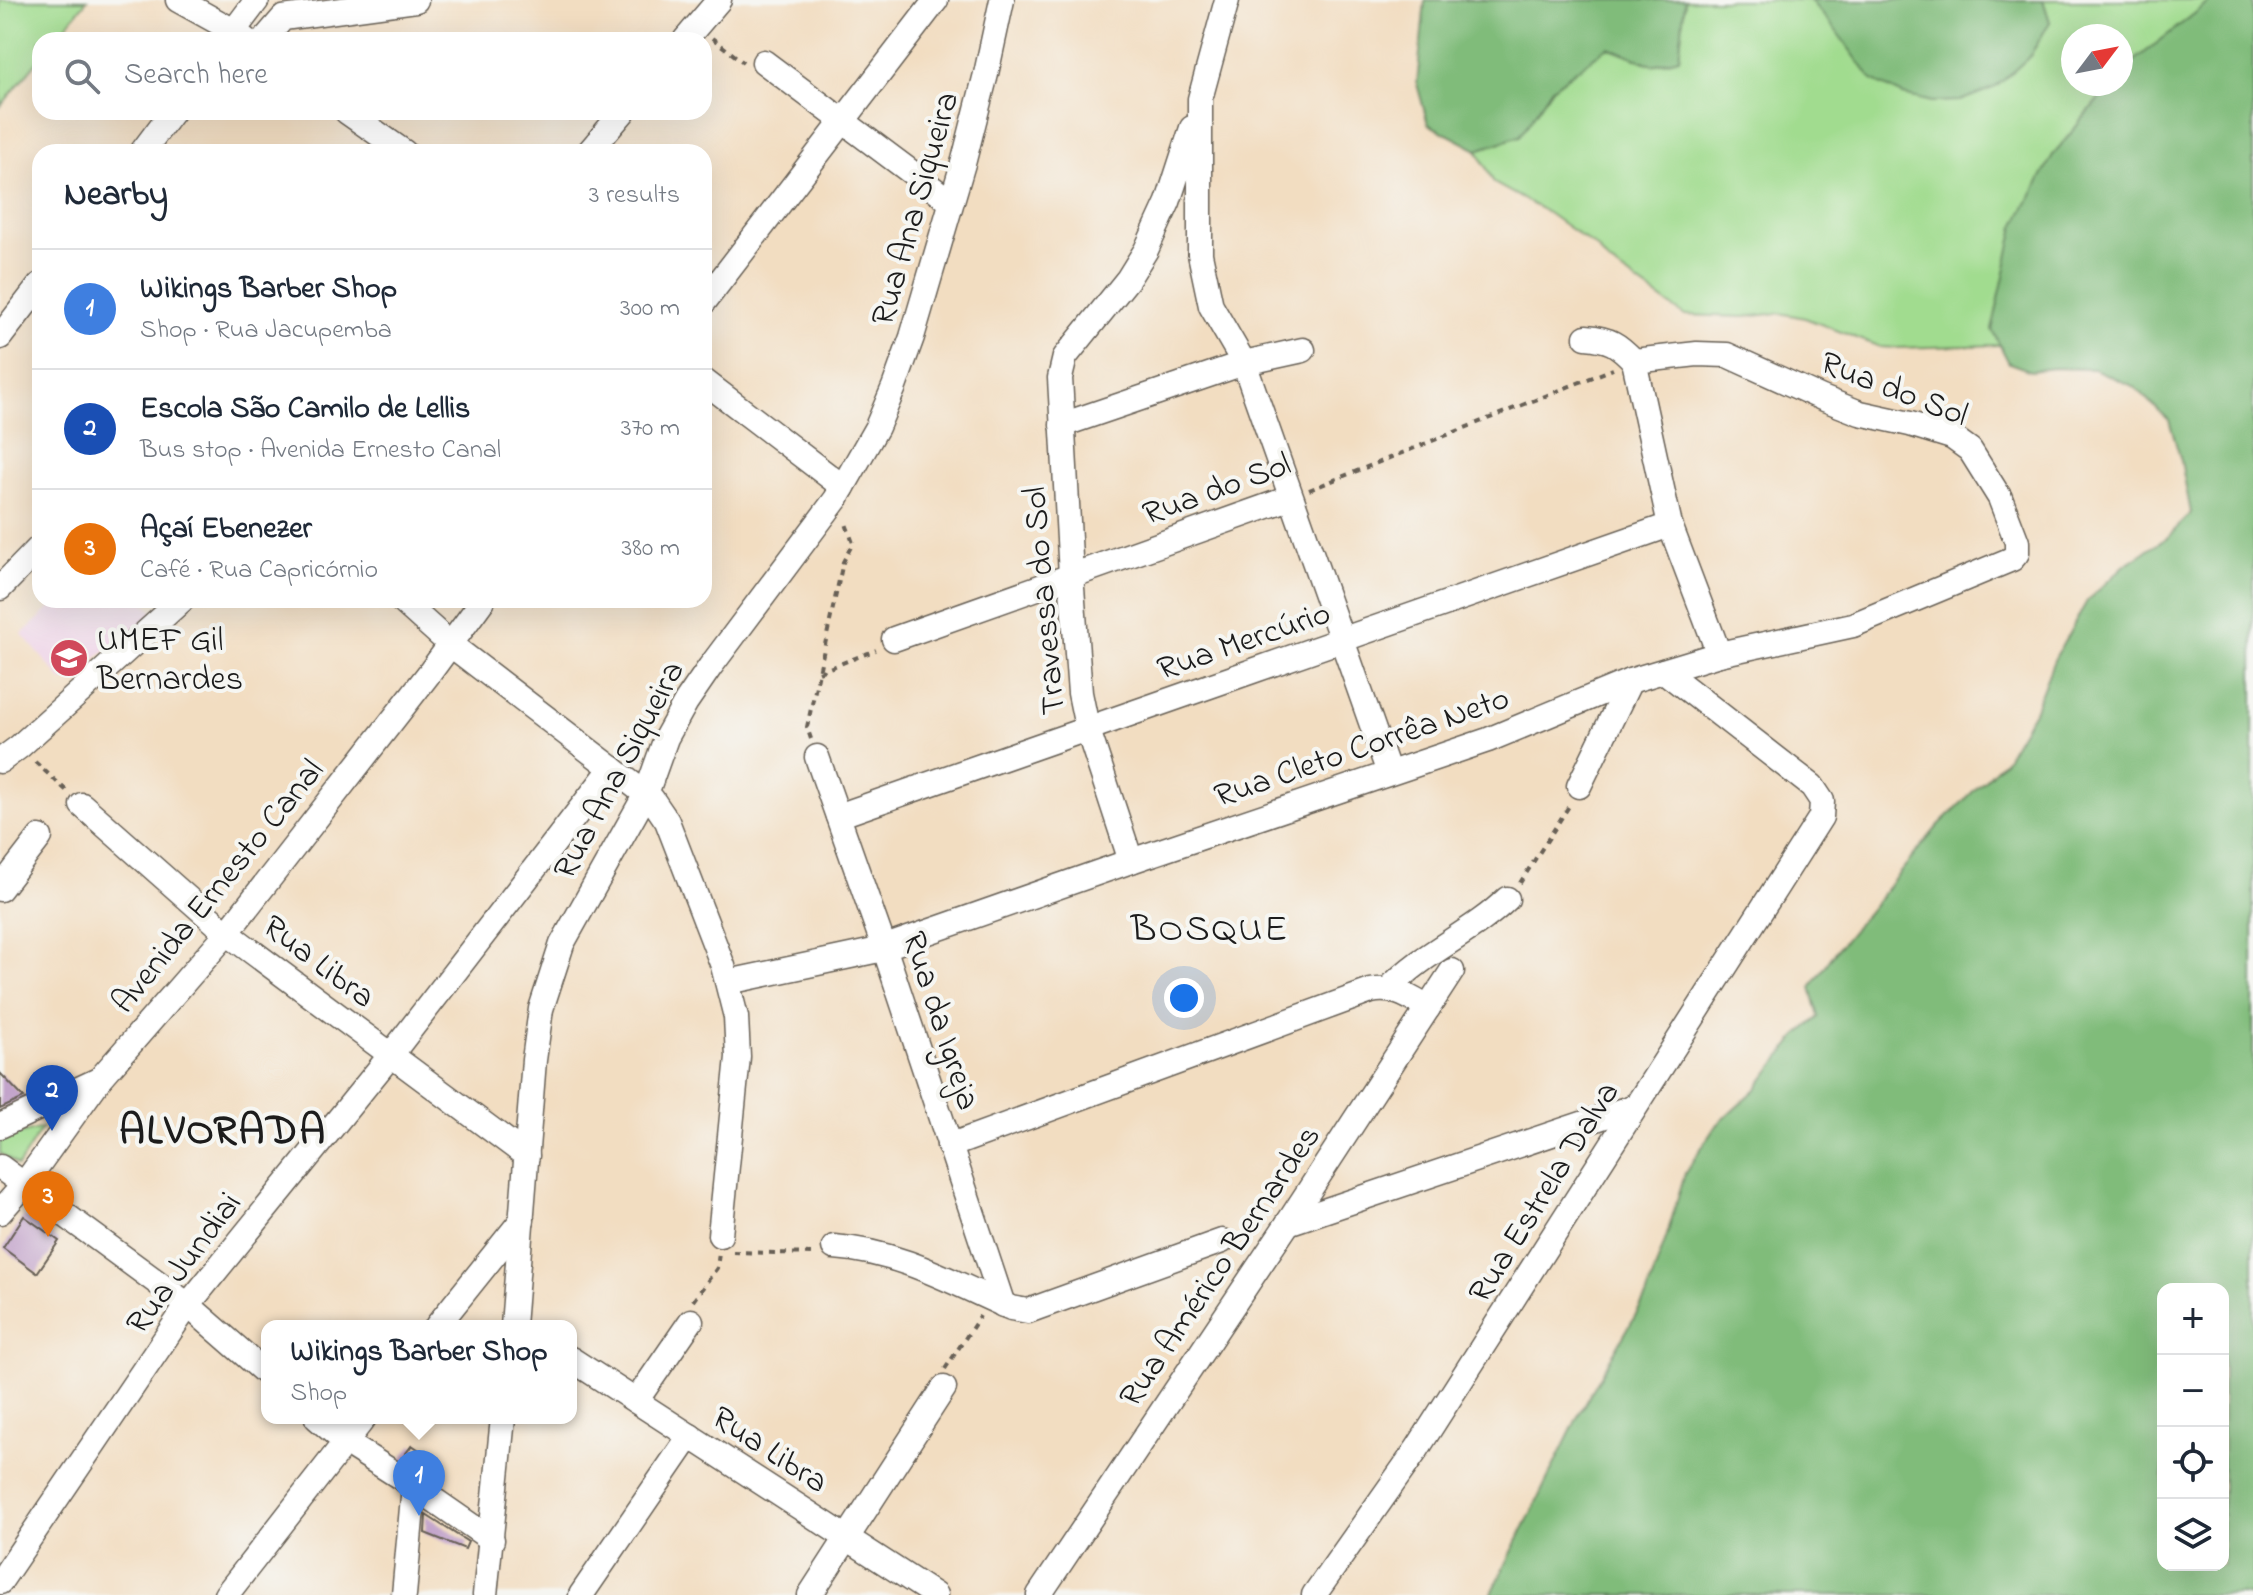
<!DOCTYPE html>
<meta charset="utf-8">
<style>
body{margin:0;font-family:"Indie Flower",sans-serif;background:#f2f2f3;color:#1f2937}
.controls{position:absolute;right:24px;bottom:24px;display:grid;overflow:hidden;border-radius:16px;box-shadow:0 8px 32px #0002}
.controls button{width:72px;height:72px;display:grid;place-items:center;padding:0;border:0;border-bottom:2px solid #e0e1e3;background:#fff;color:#1f2937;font:40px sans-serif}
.compass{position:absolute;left:2061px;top:24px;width:72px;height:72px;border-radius:50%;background:#fff;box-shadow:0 8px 32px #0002;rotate:58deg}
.you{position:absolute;left:1184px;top:998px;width:28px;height:28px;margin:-20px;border:6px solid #fff;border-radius:50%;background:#1a73e8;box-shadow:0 0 0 12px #1a73e833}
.badge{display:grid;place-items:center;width:52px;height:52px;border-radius:50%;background:#ea580c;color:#fff;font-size:26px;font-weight:700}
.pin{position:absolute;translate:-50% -66px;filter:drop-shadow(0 2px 4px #0008)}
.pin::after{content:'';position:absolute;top:42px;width:28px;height:24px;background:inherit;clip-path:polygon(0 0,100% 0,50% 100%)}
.popup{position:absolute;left:261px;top:1320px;width:316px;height:104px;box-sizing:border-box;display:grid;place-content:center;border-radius:16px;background:#fff;filter:drop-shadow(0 2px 6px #0005);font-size:26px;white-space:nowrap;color:#747a83}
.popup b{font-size:30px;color:#1f2937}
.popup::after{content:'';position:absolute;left:50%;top:100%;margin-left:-16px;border:16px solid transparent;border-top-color:#fff}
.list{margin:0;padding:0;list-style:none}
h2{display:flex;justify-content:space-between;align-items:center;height:104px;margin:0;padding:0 32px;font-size:34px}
h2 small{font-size:26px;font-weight:400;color:#747a83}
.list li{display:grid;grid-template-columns:52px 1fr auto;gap:24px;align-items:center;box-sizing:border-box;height:120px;padding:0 32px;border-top:2px solid #e0e1e3}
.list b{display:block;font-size:30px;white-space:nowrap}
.list p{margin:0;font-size:26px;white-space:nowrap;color:#747a83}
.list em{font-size:26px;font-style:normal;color:#747a83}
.icon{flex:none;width:44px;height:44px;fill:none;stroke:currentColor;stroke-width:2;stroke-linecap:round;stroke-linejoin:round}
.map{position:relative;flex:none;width:2253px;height:1595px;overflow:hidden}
.search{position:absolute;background:#fff;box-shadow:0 8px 32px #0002;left:32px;top:32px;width:680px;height:88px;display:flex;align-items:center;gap:20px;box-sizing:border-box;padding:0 28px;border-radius:24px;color:#747a83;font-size:30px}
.panel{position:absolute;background:#fff;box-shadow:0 8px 32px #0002;left:32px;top:144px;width:680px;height:464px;border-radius:24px}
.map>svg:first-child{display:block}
.built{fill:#eed0e7}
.green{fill:#a1dc8f;stroke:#5e7c56;stroke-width:2}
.forest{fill:#80bc7a;stroke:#4e6c4b;stroke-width:2;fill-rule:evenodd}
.building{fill:#c3a4cb}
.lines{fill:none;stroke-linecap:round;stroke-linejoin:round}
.minor-casing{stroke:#676056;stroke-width:27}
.path{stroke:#676056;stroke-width:4;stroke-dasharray:6 6;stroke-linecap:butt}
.minor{stroke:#fff;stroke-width:24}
.labels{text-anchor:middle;stroke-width:8;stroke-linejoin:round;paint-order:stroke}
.street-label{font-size:34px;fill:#1c1c1c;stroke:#f6f6f2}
.poi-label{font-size:34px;fill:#1c1c1c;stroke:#f6f6f2;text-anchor:start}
.quarter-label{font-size:38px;letter-spacing:2px;fill:#1c1c1c;stroke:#f6f6f2}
.district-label{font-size:42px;font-weight:bold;letter-spacing:2px;fill:#1c1c1c;stroke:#f6f6f2}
</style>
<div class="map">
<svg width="2253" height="1595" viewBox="0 0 2253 1595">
<rect width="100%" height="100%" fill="#f6f6f2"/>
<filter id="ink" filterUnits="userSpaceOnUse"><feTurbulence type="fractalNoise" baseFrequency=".0125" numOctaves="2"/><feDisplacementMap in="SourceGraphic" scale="16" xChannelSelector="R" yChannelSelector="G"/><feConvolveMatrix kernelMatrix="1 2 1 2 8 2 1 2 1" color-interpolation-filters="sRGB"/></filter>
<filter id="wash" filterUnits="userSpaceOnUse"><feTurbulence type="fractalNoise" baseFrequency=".006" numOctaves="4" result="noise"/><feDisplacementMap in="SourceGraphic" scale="32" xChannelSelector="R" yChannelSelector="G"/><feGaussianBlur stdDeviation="1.8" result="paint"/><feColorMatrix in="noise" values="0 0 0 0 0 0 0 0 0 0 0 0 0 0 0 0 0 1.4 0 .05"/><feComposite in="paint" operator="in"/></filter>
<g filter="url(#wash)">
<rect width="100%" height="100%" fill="#f2ddc1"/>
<path class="built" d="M59 600H142L155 614 63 682 22 634Z"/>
<g class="green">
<path d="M0 0H87L55 40H40V58L1 106Z"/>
<path d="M1685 0H1810L1834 27 2050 22 2043 0H2212L2121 72V36H2073V84H2111L2053 155 1992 329 2000 345 1896 348 1880 347 1805 318 1780 313 1744 317 1684 315 1608 262 1597 248 1548 213 1494 183 1477 150 1520 136 1552 88 1608 47 1653 65 1679 58Z"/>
<path d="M42 1128 18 1166 0 1153V1139Z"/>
</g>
<g class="forest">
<path d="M1425 0H1685L1679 58 1653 65 1608 47 1552 88 1520 136 1477 150 1428 124 1417 84Z"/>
<path d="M1810 0H2043L2050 22 2030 56 1996 87 1960 101 1932 102 1903 95 1872 80 1834 28Z"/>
<path d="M2212 0H2253V1595H1491L1581 1410 1646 1297 1667 1235 1685 1173 1715 1127 1756 1089 1797 1036 1819 1017 1811 987 1835 952 1938 826 2005 760 2034 711 2054 660 2087 601 2125 565 2168 537 2191 513 2181 461 2169 420 2133 386 2094 369 2053 368 2031 371 2009 363 1992 330 2015 226 2053 155 2111 84H2121V72L2124 69ZM2163 1289H2223V1565H2163Z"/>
</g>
<g id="blocks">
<g class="building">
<path d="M0 1073 24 1098 0 1109Z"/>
<path d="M24 1216 59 1241 37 1273 3 1248Z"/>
<path d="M412 1445 425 1454 414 1468 401 1460Z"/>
<path d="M426 1515 468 1542 465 1549 425 1533Z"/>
</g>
</g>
</g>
<g filter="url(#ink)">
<use href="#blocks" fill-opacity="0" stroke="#676056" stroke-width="2"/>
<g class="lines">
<g class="minor-casing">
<g id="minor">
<path d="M178 0 234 31 246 40"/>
<path d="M1227 0 1200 99V254L1211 306 1244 363 1389 773"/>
<path d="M227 40 257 0"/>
<path d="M264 40 283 18 416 0"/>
<path d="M685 40 719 0"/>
<path d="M764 62 951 202"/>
<path d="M347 112 404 152"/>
<path d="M142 152 172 112"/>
<path d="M589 152 623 112"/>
<path d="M704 302 936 0"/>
<path d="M0 337 40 285"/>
<path d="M1586 337C1610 339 1618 344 1634 361"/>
<path d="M1634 361 1670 525 1719 654"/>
<path d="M704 381 843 487"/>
<path d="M1062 425 1244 363 1303 350"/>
<path d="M0 588 40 547"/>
<path d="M401 600 451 645 652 799 667 821 723 966 736 1017 738 1057 720 1235"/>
<path d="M894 639 1290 498"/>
<path d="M817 757 884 947 1003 1305"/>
<path d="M0 761 19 747 182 600"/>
<path d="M1579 786 1630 681"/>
<path d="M82 805 227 933 527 1156"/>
<path d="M838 816C1115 718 1393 623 1670 525"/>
<path d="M1131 861 1087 727 1080 693 1071 575 1060 378 1065 357 1128 279 1146 250 1168 202 1192 128"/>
<path d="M0 889 40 837"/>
<path d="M728 982 874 951 1131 861 1488 740 1630 681 1719 654 1853 625 2012 559 2017 553V542L2000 498 1970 450 1952 437 1910 424 1860 413 1822 398 1727 355 1697 354 1634 361"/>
<path d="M1389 989C1423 952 1471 934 1507 899"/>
<path d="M0 1126 96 1081"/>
<path d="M949 1146 1371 991C1394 986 1409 997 1428 1008"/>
<path d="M0 1167 188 1305 267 1374"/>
<path d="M0 1212 23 1186 99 1080 227 933 431 671 483 600"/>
<path d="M1288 1223 1635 1106"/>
<path d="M834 1247C898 1251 954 1283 1011 1308L1028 1311 1222 1241"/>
<path d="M437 1326 522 1220"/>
<path d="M513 1326 534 1060 541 1009 562 944 646 794 666 738 686 702 710 667 836 499 877 427 894 387 912 337 964 160 986 74 1002 0"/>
<path d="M571 1359 935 1595"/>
<path d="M636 1401 691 1321"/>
<path d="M317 1418 345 1442 414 1486 492 1540"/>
<path d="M0 1582 188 1305 390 1056 612 768"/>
<path d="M226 1595 364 1418"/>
<path d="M404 1595 414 1486"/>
<path d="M485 1595 503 1418"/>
<path d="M581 1595 690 1436"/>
<path d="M810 1595 944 1388"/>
<path d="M1039 1595 1288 1223 1452 971"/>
<path d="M1314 1595 1417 1449 1821 817 1822 801 1812 786 1664 671"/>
</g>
</g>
<g class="path">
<path d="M712 38 743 62"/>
<path d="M1309 490 1613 369"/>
<path d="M819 672 876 650"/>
<path d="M811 739 807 727 843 562 853 543 845 521"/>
<path d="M35 762 67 791"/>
<path d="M1520 883 1569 806"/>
<path d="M733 1252 816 1254"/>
<path d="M693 1301 717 1268 719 1253"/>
<path d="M945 1369 980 1316"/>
</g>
<use href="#minor" class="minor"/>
</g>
</g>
<defs>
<g id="school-disc" transform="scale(2)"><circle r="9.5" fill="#d1495b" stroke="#f6f6f2"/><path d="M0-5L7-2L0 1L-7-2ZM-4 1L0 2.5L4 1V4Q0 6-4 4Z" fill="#fff"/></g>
</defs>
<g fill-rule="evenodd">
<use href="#school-disc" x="69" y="658"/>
</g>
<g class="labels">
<g class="street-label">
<text transform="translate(913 208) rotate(-74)" y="12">Rua Ana Siqueira</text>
<text transform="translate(1895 387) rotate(21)" y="12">Rua do Sol</text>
<text transform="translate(1216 487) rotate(-20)" y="12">Rua do Sol</text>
<text transform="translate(1042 601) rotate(-95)" y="12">Travessa do Sol</text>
<text transform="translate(1243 639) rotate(-19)" y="12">Rua Mercúrio</text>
<text transform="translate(1361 745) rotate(-19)" y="12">Rua Cleto Corrêa Neto</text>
<text transform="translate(617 769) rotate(-62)" y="12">Rua Ana Siqueira</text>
<text transform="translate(216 885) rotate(-51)" y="12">Avenida Ernesto Canal</text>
<text transform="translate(320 960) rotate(37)" y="12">Rua Libra</text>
<text transform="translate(943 1020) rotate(72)" y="12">Rua da Igreja</text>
<text transform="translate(1542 1191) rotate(-58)" y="12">Rua Estrela Dalva</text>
<text transform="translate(182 1262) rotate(-53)" y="12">Rua Jundiai</text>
<text transform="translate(1218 1265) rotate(-56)" y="12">Rua Américo Bernardes</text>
<text transform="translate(771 1448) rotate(33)" y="12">Rua Libra</text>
</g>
<g class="poi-label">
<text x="97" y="650">UMEF Gil<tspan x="97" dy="39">Bernardes</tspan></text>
</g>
<g class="quarter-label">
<text x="1210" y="940">BOSQUE</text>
</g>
<g class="district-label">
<text x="223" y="1143">ALVORADA</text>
</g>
</g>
</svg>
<div class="controls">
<button>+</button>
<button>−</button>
<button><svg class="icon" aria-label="locate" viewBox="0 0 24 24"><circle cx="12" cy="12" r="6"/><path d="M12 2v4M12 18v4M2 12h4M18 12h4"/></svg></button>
<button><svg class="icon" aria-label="layers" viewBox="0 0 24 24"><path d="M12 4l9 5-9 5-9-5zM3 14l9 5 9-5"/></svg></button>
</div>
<svg class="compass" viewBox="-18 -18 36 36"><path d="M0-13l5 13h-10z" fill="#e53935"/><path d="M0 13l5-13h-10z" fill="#747a83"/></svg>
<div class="you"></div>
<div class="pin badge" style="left:419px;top:1516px;background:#3f7fe0">1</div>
<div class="popup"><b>Wikings Barber Shop</b>Shop</div>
<div class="pin badge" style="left:52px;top:1131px;background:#1a4fb4">2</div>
<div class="pin badge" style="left:48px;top:1237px;background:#e8710a">3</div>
<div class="search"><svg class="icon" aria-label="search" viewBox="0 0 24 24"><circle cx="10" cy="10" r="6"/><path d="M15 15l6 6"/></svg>Search here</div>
<section class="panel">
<h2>Nearby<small>3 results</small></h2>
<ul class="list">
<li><span class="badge" style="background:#3f7fe0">1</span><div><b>Wikings Barber Shop</b><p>Shop · Rua Jacupemba</p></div><em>300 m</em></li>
<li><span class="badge" style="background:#1a4fb4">2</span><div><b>Escola São Camilo de Lellis</b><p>Bus stop · Avenida Ernesto Canal</p></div><em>370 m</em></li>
<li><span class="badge" style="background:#e8710a">3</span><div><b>Açaí Ebenezer</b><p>Café · Rua Capricórnio</p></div><em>380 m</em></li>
</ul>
</section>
</div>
